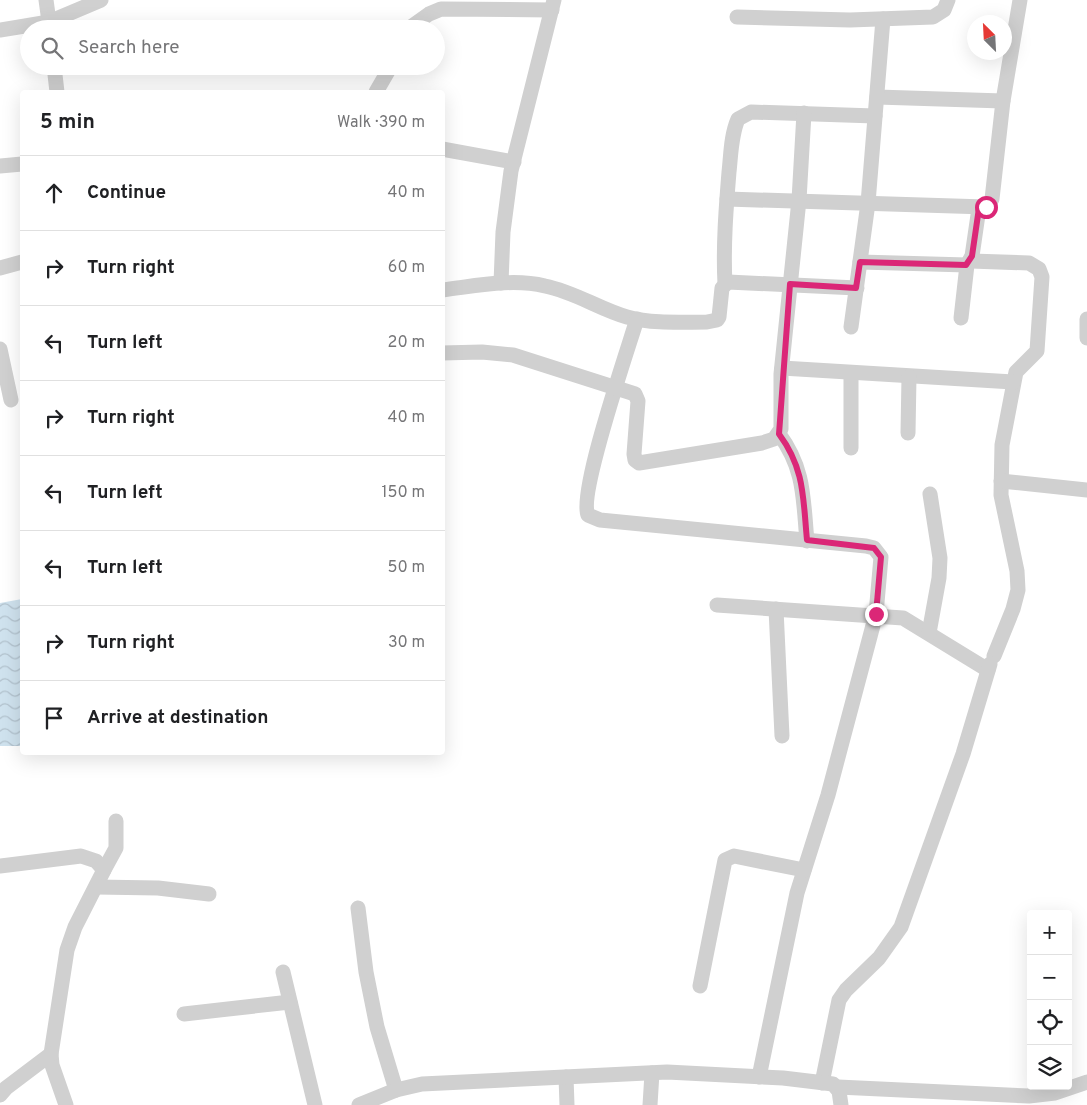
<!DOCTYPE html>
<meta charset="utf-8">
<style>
body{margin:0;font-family:Overpass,sans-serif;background:#f6f6f6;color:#202124}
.controls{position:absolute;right:15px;bottom:15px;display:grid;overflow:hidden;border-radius:5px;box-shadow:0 5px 20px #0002}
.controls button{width:45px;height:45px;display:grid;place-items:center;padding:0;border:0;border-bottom:1px solid #e0e0e0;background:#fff;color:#202124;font:25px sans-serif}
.compass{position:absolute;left:967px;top:15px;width:45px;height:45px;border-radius:50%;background:#fff;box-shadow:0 5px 20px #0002;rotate:336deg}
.stop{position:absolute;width:15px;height:15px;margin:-11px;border:4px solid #db2777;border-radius:50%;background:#fff}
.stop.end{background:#db2777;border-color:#fff;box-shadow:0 1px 5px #0008}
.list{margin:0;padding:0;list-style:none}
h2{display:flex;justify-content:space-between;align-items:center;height:65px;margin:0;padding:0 20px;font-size:21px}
h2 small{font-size:16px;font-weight:400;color:#757577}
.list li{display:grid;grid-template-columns:32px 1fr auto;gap:15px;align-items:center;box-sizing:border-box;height:75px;padding:0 20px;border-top:1px solid #e0e0e0}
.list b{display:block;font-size:19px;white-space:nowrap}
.list em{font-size:16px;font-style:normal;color:#757577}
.icon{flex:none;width:28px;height:28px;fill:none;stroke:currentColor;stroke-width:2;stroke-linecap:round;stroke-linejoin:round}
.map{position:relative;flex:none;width:1087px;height:1105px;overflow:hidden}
.search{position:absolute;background:#fff;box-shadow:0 5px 20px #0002;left:20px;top:20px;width:425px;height:55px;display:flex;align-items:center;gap:12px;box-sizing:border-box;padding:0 18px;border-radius:28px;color:#757577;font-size:19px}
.panel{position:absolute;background:#fff;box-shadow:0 5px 20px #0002;left:20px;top:90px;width:425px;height:665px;border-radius:5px}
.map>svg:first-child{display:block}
.water{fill:url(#water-waves)}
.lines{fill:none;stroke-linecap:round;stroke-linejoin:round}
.minor{stroke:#d0d0d0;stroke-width:15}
.route{stroke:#db2777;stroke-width:6}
</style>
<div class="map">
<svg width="1087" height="1105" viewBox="0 0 1087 1105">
<defs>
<pattern id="water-waves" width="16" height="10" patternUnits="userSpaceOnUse" patternTransform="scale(1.25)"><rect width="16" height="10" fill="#cfe2ee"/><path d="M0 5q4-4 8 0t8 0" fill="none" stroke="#b2c2cd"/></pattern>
</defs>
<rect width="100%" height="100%" fill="#fff"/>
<path class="water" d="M22 599V746H0V603Z"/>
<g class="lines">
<g class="minor">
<path d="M46 0 50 29"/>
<path d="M737 17 850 20 933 17 944 10 948 0"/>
<path d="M408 29 429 14 441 9 552 10"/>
<path d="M0 30 49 22 101 0"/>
<path d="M54 66 57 92"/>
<path d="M376 92 391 66"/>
<path d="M877 97 1003 101"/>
<path d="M442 149 514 162"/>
<path d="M0 166 22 164"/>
<path d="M727 199 986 207 992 199 1003 101 1020 0"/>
<path d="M971 261 1029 263 1039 269 1042 277 1037 351 1016 372 1002 445 1001 495 1017 571 1018 590 1013 609 994 656"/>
<path d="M860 262 967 265 972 256 979 208"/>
<path d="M0 268 22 262"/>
<path d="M501 283 503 232 511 171 554 0"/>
<path d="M725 284C723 247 726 209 729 172 731 154 731 135 738 119L751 112 875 116"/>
<path d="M442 290C476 286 512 278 545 286 575 292 599 309 627 317 653 324 681 322 707 322L717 320 719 317 722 288 728 282 857 288"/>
<path d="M961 318 967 265"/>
<path d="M637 319C628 349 578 494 588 515L600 520 866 546 874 548 881 557 876 614 828 795 797 893 759 1077"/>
<path d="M1087 319V338"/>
<path d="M851 327 868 203 883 19"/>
<path d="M0 349 11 400"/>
<path d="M442 353 482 352 513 355 635 394 638 401 634 454 635 460 639 463 762 443 774 439 781 429V374L799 200 804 113"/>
<path d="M782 368 1013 382"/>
<path d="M908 433 909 377"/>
<path d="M779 434C805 469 803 499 807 541"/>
<path d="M851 448V373"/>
<path d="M1001 481 1087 490"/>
<path d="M717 605 903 618 988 670"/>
<path d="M776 609 782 736"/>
<path d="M929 633 939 578 940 558 930 494"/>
<path d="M0 866 81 856 96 861 104 870 75 927 67 950 51 1054 52 1065 66 1105"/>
<path d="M104 870 116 848V821"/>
<path d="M96 887 158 888 209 894"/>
<path d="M358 908 366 972 377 1027 396 1090"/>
<path d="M283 972 315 1105"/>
<path d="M700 986 725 860 734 856 804 870"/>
<path d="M184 1014 290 1002"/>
<path d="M566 1077 567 1105"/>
<path d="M822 1083 839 1000 846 990 879 958 901 927 963 754 990 664"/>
<path d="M838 1087 1029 1096 1055 1093 1087 1082"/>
<path d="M0 1095 6 1088 51 1054"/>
<path d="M359 1105 396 1090 422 1084 667 1072 783 1078 833 1084 839 1091 841 1105"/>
<path d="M650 1105 652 1073"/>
</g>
</g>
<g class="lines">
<path class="route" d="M876 614 881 557 874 548 807 540C803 499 805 469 779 434L790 284 856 288 860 262 966 265 972 256 979 208 986 207"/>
</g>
</svg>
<div class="controls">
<button>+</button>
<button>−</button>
<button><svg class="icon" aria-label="locate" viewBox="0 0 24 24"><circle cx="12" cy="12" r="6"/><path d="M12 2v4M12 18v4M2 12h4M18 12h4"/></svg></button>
<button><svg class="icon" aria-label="layers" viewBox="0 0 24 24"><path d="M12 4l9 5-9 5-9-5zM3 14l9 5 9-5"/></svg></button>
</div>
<svg class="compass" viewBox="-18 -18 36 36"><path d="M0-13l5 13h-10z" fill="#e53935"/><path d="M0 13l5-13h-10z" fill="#757577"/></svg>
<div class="stop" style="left:986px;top:207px"></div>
<div class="stop end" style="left:876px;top:614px"></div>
<div class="search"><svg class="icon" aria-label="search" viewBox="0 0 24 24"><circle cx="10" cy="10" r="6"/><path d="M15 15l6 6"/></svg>Search here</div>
<section class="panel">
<h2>5 min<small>Walk · 390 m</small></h2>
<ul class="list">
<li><svg class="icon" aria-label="ahead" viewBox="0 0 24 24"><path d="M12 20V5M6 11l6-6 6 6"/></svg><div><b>Continue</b></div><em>40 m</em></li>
<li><svg class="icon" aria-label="right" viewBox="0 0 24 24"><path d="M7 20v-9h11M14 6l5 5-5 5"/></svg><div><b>Turn right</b></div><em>60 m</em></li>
<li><svg class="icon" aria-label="left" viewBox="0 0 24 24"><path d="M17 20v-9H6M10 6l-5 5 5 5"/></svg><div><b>Turn left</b></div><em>20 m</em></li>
<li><svg class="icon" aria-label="right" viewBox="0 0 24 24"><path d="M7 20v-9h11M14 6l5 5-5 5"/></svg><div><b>Turn right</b></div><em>40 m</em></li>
<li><svg class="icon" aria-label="left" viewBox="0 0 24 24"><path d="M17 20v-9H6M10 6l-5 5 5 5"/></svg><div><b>Turn left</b></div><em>150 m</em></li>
<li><svg class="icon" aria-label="left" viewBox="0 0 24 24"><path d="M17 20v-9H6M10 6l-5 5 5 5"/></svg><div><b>Turn left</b></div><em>50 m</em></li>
<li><svg class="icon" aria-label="right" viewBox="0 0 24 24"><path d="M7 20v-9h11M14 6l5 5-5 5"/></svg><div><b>Turn right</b></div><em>30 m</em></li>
<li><svg class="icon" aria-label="arrive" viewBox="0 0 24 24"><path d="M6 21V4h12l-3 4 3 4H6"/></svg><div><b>Arrive at destination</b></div></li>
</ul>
</section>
</div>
